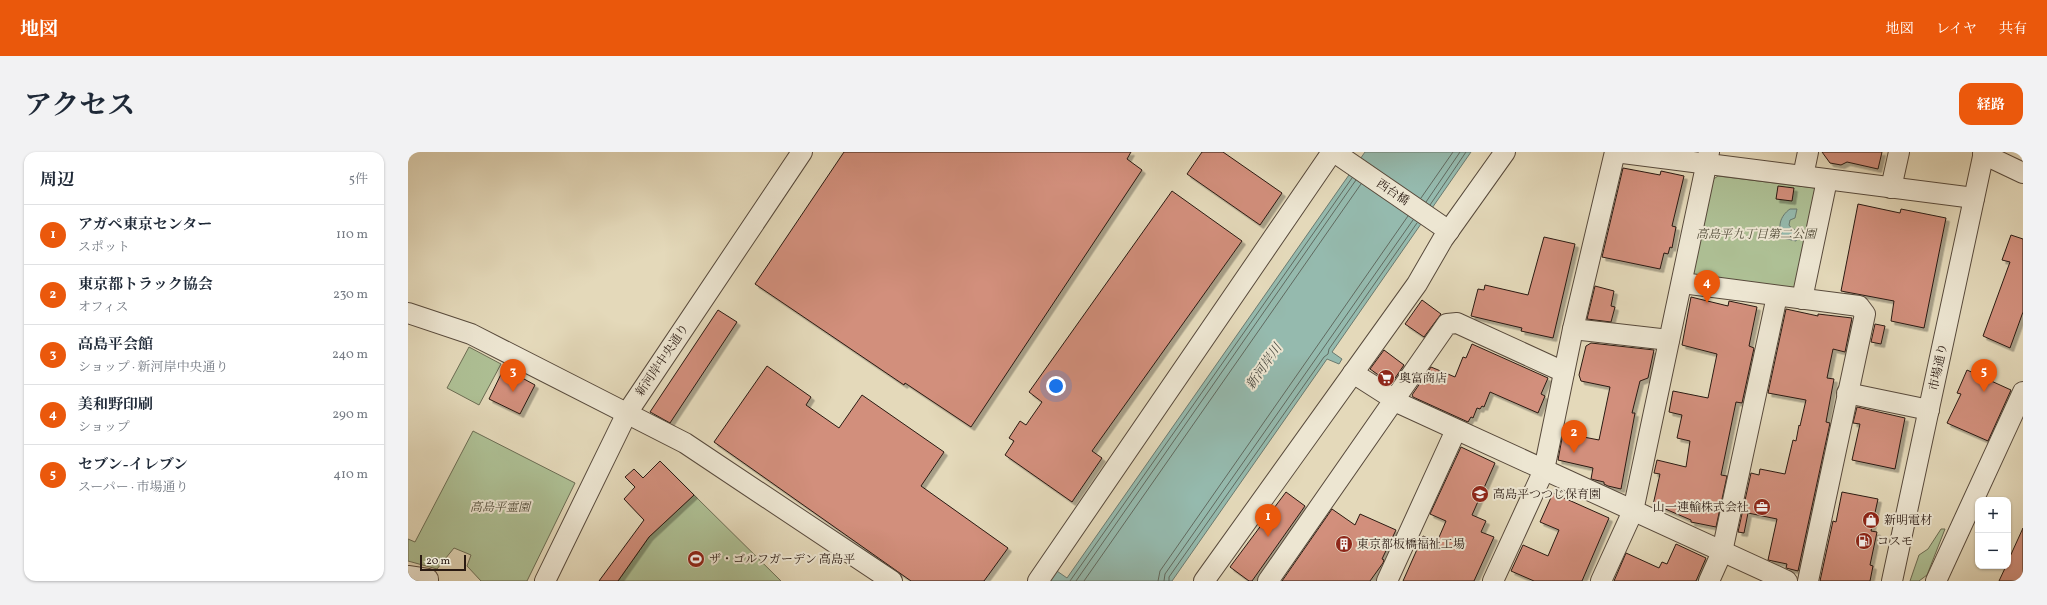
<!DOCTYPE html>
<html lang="ja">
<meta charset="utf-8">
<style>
body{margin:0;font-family:Vollkorn,"Noto Serif JP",serif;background:#f2f2f3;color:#1f2937}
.controls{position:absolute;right:12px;bottom:12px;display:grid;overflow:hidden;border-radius:8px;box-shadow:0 1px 3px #0004}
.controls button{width:36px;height:36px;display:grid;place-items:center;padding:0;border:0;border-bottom:1px solid #e0e1e3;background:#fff;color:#1f2937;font:20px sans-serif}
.scale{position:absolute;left:12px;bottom:10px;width:46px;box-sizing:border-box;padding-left:4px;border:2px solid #2a1a12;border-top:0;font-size:11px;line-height:14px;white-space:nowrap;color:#2a1a12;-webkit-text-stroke:3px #ede6d2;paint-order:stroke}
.you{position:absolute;left:648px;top:234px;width:14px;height:14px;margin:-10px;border:3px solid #fff;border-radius:50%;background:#1a73e8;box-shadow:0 0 0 6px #1a73e833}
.badge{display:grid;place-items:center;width:26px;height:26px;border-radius:50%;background:#ea580c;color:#fff;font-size:13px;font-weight:700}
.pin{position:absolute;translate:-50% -33px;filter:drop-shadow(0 1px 2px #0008)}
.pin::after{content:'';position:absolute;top:21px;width:14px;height:12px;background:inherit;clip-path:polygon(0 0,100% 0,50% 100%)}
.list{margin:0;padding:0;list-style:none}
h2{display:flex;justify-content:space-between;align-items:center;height:52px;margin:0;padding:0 16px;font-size:17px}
h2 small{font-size:13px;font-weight:400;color:#747a83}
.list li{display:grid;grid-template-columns:26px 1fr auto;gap:12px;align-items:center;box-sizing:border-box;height:60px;padding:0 16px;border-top:1px solid #e0e1e3}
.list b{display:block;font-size:15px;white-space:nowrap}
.list p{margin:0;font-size:13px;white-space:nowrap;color:#747a83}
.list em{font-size:13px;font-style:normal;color:#747a83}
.map{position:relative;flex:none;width:1615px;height:429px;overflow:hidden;border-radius:12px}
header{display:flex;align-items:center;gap:24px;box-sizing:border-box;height:56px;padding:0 20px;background:#ea580c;color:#fff}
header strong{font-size:19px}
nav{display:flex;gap:22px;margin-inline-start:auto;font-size:14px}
.intro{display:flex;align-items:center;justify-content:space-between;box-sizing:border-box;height:96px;padding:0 24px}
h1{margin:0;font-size:28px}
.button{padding:10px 18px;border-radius:12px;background:#ea580c;color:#fff;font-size:14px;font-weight:700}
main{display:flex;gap:24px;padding:0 24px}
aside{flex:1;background:#fff;border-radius:12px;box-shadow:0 1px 3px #0004}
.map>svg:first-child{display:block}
.green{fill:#aec095;stroke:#6c6d54}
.water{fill:#95baae;stroke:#6a7a70}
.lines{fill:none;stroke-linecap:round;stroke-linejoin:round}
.shore{stroke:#606a60;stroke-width:1}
.building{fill:#d28f7b;stroke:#2a1a12;filter:url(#shadow)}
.minor-casing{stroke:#584a3c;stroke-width:22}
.minor{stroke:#ede6d2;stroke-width:20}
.labels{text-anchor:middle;stroke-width:4;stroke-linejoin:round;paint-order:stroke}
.street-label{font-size:12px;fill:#2a1a12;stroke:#ede6d2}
.park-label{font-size:12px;font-style:italic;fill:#524c39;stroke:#ede6d2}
.poi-label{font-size:12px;fill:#2a1a12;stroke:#ede6d2;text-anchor:start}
.water-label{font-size:13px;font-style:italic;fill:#4a4a41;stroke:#ede6d2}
</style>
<header>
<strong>地図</strong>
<nav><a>地図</a><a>レイヤ</a><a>共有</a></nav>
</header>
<div class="intro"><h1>アクセス</h1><a class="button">経路</a></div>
<main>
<aside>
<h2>周辺<small>5件</small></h2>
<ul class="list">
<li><span class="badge">1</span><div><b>アガペ東京センター</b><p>スポット</p></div><em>110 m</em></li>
<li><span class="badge">2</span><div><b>東京都トラック協会</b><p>オフィス</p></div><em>230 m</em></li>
<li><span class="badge">3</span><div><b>高島平会館</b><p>ショップ · 新河岸中央通り</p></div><em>240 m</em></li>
<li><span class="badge">4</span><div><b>美和野印刷</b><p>ショップ</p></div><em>290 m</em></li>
<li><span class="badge">5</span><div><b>セブン-イレブン</b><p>スーパー · 市場通り</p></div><em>410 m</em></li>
</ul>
</aside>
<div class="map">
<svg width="1615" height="429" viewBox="0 0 1615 429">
<defs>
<filter id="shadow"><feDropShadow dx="3.5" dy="3.5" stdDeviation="0" flood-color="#0004"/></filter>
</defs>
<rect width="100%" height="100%" fill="#e4d9ba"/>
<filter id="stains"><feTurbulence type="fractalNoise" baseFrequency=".005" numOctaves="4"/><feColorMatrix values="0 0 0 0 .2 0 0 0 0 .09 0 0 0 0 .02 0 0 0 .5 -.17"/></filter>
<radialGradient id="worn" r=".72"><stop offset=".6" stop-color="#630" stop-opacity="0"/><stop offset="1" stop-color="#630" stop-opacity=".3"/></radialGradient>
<g class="green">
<path d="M1310 24 1407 36 1412 41 1386 139 1288 128 1285 122 1304 28Z"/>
<path d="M61 195 93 212 71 253 39 236Z"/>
<path d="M65 279 167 331 119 429H73L59 414 63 403 46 396 29 417 0 409V387L7 390Z"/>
<path d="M286 343 373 429H210L241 385Z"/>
<path d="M1533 377H1537L1519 423 1511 429H1502L1511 403 1520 397Z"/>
</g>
<g class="water">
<path d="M957 0H1063L924 200 934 207 931 212 919 207 764 429H638L646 417 659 426Z"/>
<path d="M1382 57H1389L1387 66 1382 68 1381 73 1384 77 1390 78 1388 89 1375 86C1369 75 1372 64 1382 57Z"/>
</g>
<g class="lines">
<g class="shore">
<path d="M1013 46 1045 0"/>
<path d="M1018 50 1052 0"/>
<path d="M1022 53 1058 0"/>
<path d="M662 429 944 26"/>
<path d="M668 429 948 28"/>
<path d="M676 429 953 32"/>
<path d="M750 429 752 419 1000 64"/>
<path d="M756 429 757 422 1005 68"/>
<path d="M761 429V425L916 205 920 202 921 197 1009 71"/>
</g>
</g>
<g class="building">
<path d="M436 0H723L719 7 734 18 563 275 497 231 496 233 347 132Z"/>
<path d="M794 0H815L874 41 852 73 779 22Z"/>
<path d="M1414 0H1474L1470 17 1439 10 1433 13 1422 11Z"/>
<path d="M1215 16 1252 23 1253 19 1276 24 1264 74 1268 75 1264 96 1262 95 1260 102 1256 101 1252 117 1194 105Z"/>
<path d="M1370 34 1386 36 1384 49 1368 47Z"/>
<path d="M764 39 834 89 684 299 694 306 664 350 597 303 606 289 601 286 612 269 618 273 634 250 621 240Z"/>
<path d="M1450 52 1492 61 1493 57 1538 66 1516 176 1483 169 1486 149 1433 139Z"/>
<path d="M1603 83 1615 87V160L1602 196 1575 184 1602 110 1594 108Z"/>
<path d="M1136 85 1167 92 1145 186 1113 179 1114 176 1063 164 1070 137 1076 138 1077 133 1120 143Z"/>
<path d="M1187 134 1206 139 1203 154 1207 155 1203 170 1179 167Z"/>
<path d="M1283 145 1320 154 1321 149 1349 155 1341 194 1346 196 1334 251 1328 250 1313 323 1319 324 1308 375 1283 370V368L1255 356 1245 353 1252 322 1246 321 1249 308 1278 315 1282 289 1269 286 1274 263 1261 260 1265 239 1300 246 1309 202 1274 193Z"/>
<path d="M1014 148 1033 162 1016 185 997 172Z"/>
<path d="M1378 157 1410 164V162L1444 166 1437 200 1425 197 1419 226 1426 227 1418 270 1422 271 1390 419 1378 416 1379 412 1360 408 1369 367 1340 361 1336 381 1330 380 1343 321 1351 323 1352 317 1377 322 1385 288 1388 289 1391 273 1392 274 1398 248 1360 241Z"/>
<path d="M310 158 329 170 262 271 244 261 242 260Z"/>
<path d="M1467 172 1477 174 1473 192 1463 190Z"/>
<path d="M1183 191 1246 198 1240 226 1232 229 1224 261H1227L1213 337 1200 334 1196 332V330L1183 327 1185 316 1150 308 1155 281 1191 288 1202 235 1173 229 1171 223 1178 194Z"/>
<path d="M1064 192 1140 226 1133 242 1137 244 1130 261 1082 240 1076 255 1074 254 1072 257 1069 256 1065 266 1063 265 1060 270 1005 245 1004 243 1023 215 1047 225 1055 205 1058 206Z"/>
<path d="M976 198 996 213 983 232 962 217Z"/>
<path d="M359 214 403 245 398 253 431 276 454 243 536 300 513 334 600 396 576 429H503L306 290Z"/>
<path d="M96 216 127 233 112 262 81 247Z"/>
<path d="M1559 218 1603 238 1580 289 1539 271 1553 242 1549 241Z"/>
<path d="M1449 255 1497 266 1487 317 1444 308 1452 272 1445 271Z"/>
<path d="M1053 295 1087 311 1064 363 1078 369 1073 380 1086 385 1066 429H995L1015 384 1029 390 1038 369 1022 362Z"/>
<path d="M252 309 286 343 241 385 210 429H191L236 368 216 347 227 335 217 325 226 317 235 326Z"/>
<path d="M878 340 897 354 844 429H841L822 415Z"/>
<path d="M1434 340 1470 347 1463 379 1469 380 1462 413 1465 414 1462 429H1412L1425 369 1428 370Z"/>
<path d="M1145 341 1201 366 1174 429H1126L1103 419 1115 393 1140 404 1151 378 1132 370Z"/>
<path d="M924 357 947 373 952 362 988 378 974 407 976 408 975 411 962 429H874Z"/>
<path d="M1615 376V429H1591L1598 414H1600V409Z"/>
<path d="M1268 392 1298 406 1288 429H1206L1218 401 1251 416 1254 410 1259 412Z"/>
</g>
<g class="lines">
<g class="minor-casing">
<g id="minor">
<path d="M926 0 1041 79"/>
<path d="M1575 2 1615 21"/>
<path d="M1395 24 1400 0"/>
<path d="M1483 36 1491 0"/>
<path d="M1274 131 1451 154 1457 162 1400 429"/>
<path d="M1394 147 1419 28"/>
<path d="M0 161 63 182 277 291 484 429"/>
<path d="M1165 177 1261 188"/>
<path d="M945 221 995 253 1379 429"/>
<path d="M1439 241 1521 258"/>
<path d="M0 424 20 427V429"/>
<path d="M137 429 219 261 394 0"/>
<path d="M630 429 924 0"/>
<path d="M796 429 1009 132 1035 87 1097 0"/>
<path d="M860 429 1039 172 1049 171 1156 220"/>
<path d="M979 429 1048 278"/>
<path d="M1085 429 1136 318 1165 177 1207 0 1566 46"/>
<path d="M1193 429 1225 359 1301 0"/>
<path d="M1301 429 1314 400 1369 144"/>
<path d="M1484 429 1576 0"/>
<path d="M1528 429 1615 240"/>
</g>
</g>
<use href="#minor" class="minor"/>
</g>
<defs>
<g id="supermarket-disc" transform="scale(0.9)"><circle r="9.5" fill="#8f2418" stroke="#ede6d2"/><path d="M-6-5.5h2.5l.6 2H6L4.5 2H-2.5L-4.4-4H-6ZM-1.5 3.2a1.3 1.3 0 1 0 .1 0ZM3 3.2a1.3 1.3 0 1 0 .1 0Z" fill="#fff"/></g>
<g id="school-disc" transform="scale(0.9)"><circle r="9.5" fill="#8f2418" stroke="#ede6d2"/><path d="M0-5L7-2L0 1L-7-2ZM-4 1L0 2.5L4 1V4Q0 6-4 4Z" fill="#fff"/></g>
<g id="office-disc" transform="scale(0.9)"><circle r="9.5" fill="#8f2418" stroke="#ede6d2"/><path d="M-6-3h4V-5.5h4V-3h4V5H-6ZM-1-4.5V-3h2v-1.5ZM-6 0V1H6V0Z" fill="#fff"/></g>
<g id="shop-disc" transform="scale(0.9)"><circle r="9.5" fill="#8f2418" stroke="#ede6d2"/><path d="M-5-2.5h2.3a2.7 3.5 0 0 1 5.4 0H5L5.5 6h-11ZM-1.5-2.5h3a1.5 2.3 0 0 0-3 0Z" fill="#fff"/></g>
<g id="fuel-disc" transform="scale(0.9)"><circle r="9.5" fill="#8f2418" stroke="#ede6d2"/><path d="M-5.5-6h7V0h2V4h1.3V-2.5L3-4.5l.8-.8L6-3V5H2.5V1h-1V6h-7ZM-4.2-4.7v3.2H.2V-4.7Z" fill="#fff"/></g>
<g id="building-disc" transform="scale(0.9)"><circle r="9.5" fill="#8f2418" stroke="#ede6d2"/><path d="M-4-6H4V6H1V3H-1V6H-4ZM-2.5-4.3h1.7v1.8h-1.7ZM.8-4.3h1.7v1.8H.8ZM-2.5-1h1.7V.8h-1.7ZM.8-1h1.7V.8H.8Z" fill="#fff"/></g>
<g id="stadium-disc" transform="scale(0.9)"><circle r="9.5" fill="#8f2418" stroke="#ede6d2"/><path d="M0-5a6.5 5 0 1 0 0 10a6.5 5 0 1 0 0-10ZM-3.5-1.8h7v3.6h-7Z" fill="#fff"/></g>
</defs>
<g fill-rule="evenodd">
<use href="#supermarket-disc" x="978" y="226"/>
<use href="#school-disc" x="1072" y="342"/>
<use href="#office-disc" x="1354" y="355"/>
<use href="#shop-disc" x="1463" y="368"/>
<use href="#fuel-disc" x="1456" y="389"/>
<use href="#building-disc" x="936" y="392"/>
<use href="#stadium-disc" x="288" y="407"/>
</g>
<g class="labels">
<g class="street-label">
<text transform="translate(985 40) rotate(34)" y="4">西台橋</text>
<text transform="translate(254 208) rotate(-56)" y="4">新河岸中央通り</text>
<text transform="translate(1530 215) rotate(-78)" y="4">市場通り</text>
</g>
<g class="park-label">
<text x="1348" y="86">高島平九丁目第二公園</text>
<text x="92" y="359">高島平霊園</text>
</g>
<g class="poi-label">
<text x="991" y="230">奥富商店</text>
<text x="1085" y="346">高島平つつじ保育園</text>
<text x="1341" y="359" text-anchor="end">山一連輸株式会社</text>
<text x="1476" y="372">新明電材</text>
<text x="1469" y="393">コスモ</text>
<text x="949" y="396">東京都板橋福祉工場</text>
<text x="301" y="411">ザ・ゴルフガーデン 高島平</text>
</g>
<g class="water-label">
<text transform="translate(855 214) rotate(-55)" y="5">新河岸川</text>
</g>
</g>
<rect width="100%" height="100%" filter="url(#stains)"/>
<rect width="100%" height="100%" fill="url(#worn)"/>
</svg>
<div class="controls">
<button>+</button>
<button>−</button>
</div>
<div class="scale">20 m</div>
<div class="you"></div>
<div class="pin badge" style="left:860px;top:385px">1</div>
<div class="pin badge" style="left:1166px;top:301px">2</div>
<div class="pin badge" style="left:105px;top:240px">3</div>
<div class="pin badge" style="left:1299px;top:151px">4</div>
<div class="pin badge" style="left:1576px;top:240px">5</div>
</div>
</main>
